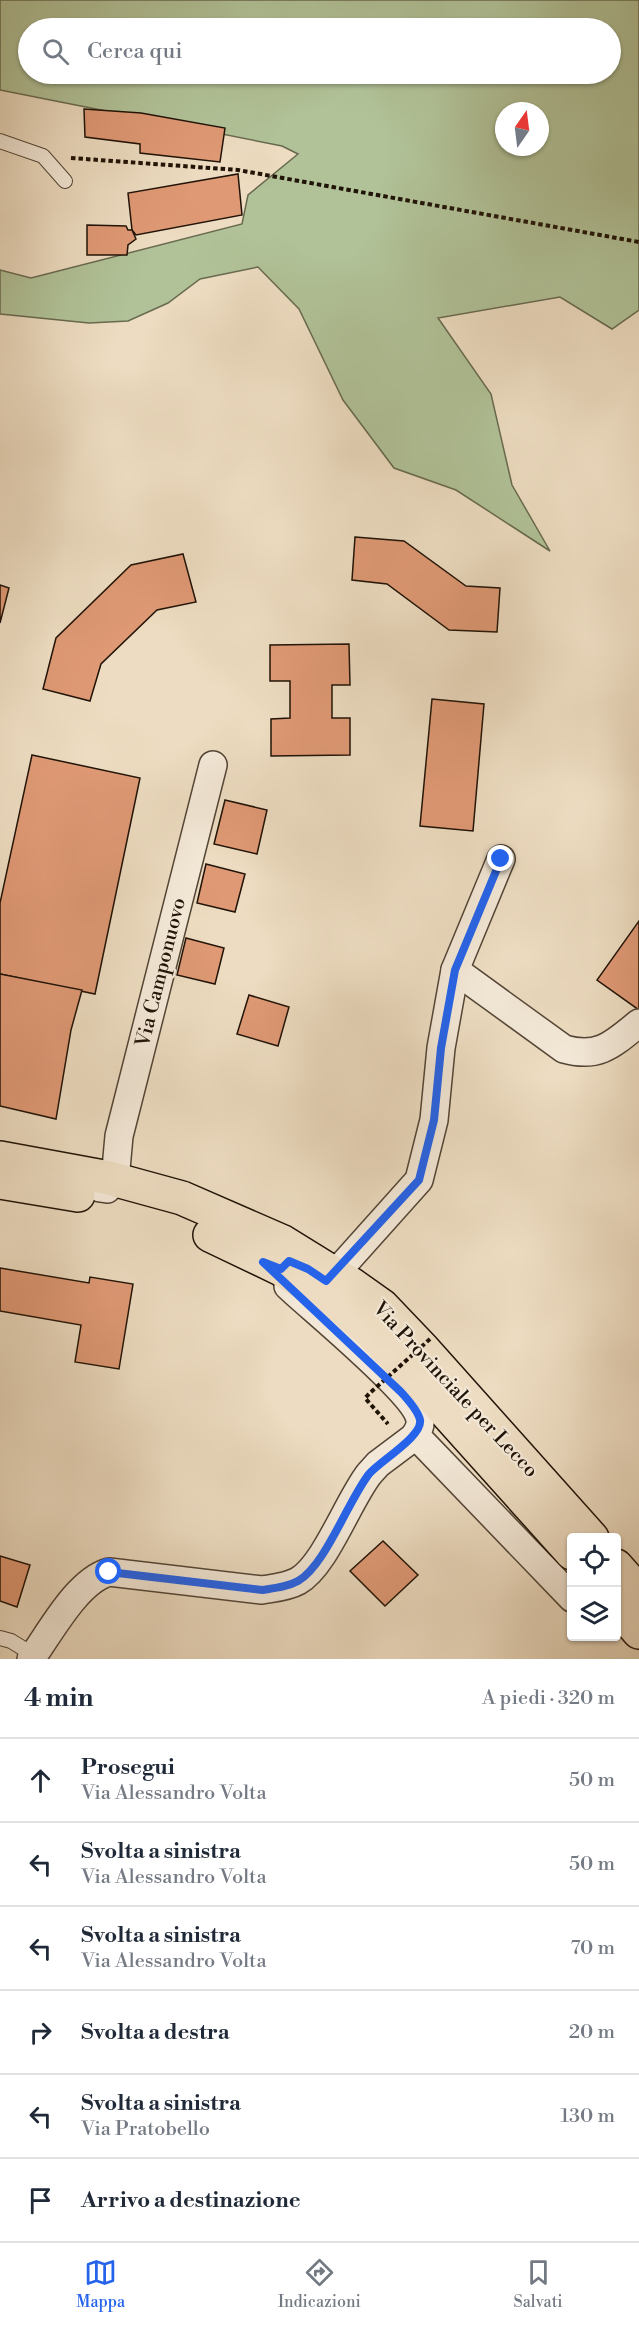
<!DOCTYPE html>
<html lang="it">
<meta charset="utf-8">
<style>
body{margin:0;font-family:"Libre Bodoni",serif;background:#f6f6f7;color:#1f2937}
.controls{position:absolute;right:18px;bottom:18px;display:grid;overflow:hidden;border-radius:6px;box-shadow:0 2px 4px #0004}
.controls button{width:54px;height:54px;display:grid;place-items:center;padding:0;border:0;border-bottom:2px solid #e0e1e3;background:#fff;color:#1f2937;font:30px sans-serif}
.compass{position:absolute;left:495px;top:102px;width:54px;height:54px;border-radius:50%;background:#fff;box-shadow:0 2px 4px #0004;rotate:14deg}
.stop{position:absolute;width:18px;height:18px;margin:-14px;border:4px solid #2563eb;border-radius:50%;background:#fff}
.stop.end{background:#2563eb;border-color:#fff;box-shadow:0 2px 6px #0008}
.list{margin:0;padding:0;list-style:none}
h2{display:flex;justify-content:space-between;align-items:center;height:78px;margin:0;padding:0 24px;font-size:26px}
h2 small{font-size:20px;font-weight:400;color:#747a83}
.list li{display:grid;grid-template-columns:39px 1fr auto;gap:18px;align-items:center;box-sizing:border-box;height:84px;padding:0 24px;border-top:2px solid #e0e1e3}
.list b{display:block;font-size:22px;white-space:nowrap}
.list p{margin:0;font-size:20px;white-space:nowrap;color:#747a83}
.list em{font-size:20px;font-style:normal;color:#747a83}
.icon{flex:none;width:33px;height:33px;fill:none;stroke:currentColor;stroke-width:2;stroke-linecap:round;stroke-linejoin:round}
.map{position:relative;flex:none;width:639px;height:1659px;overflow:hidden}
.search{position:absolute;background:#fff;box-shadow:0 2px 4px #0004;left:18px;right:18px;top:18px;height:66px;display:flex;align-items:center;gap:15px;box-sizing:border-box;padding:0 21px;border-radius:33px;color:#747a83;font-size:22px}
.sheet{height:582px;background:#fff}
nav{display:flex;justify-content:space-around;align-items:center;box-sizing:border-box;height:84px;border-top:2px solid #e0e1e3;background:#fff;font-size:16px;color:#747a83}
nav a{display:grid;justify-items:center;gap:3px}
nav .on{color:#2563eb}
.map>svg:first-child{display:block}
.green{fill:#b1c298;stroke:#686a50;stroke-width:1.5;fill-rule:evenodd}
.building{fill:#df9975;stroke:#201307;stroke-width:1.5}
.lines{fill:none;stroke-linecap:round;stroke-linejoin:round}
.lane-casing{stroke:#534536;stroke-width:16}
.street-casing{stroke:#534536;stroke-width:30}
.primary-casing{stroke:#201307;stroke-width:36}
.path{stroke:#201307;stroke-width:4;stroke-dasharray:4.5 3;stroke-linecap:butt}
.lane{stroke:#f3e8d7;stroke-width:14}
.street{stroke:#f3e8d7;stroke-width:27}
.primary{stroke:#eddcc1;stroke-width:33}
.path-bridge{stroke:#201307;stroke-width:4;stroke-dasharray:4.5 3;stroke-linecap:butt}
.route{stroke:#2563eb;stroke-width:8}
.labels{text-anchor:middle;stroke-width:4.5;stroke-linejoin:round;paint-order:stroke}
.street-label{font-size:20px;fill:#201307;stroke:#f3e8d7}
</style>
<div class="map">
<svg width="639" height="1659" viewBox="0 0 639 1659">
<rect width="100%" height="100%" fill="#eddcc1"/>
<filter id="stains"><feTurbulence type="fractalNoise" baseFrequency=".00333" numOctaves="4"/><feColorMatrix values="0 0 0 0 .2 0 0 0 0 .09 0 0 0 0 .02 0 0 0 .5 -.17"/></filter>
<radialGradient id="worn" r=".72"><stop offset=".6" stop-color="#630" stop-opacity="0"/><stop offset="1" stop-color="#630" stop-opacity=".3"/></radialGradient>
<path class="green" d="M0 0H639V310L612 329 560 297 438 318 491 394 512 485 550 551 456 490 394 468 343 400 299 309 258 267 200 279 168 303 128 321 89 323 0 314V270L31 278 242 224 248 195 298 154 282 146 0 90ZM28 28H610V74H28ZM504 111H540V147H504Z"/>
<g class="building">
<path d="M84 109 141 113 225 128 220 162 140 153V144L85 137Z"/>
<path d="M238 174 242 215 136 235 132 230 128 193Z"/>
<path d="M87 225 126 226 128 230H132L136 239 128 245 127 255H87Z"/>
<path d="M355 537 404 541 466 586 500 588 497 632 449 630 387 584 352 580Z"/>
<path d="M183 554 196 602 157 610 101 664 90 701 43 689 56 638 131 565Z"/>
<path d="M0 585 9 588 0 623Z"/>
<path d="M349 644 350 685H332V718H350V755L271 756V719L290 718V681H270V645Z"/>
<path d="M432 699 484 704 473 831 420 826Z"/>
<path d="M32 755 140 778 95 994 0 974V903Z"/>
<path d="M225 800 267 810 257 854 214 844Z"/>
<path d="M206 864 245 874 235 912 197 903Z"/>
<path d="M639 921V1010L597 980Z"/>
<path d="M186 938 224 948 215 984 177 975Z"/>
<path d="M0 974 82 990 71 1030 56 1119 0 1106Z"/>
<path d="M249 995 289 1007 278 1046 237 1034Z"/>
<path d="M0 1268 89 1283 90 1277 133 1284 119 1369 75 1362 81 1325 0 1311Z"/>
<path d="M383 1541 418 1575 385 1606 350 1571Z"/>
<path d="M0 1556 30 1565 17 1607 0 1601Z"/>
</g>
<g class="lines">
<g class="lane-casing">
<g id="lane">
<path d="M0 141 43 156 65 181"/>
<path d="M0 1638 11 1641 34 1655"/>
</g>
</g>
<g class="street-casing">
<g id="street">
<path d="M455 970 564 1049C599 1059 613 1044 639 1023"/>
<path d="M100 1188 107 1189 115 1180 119 1136 213 765"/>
<path d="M317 1276 325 1281 334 1275 419 1180 434 1120 441 1048 455 970 501 859"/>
<path d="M288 1286C312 1309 416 1393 420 1420 421 1427 417 1432 414 1437L422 1442 572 1598"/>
<path d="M31 1659C50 1633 77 1581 109 1572L262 1590C274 1588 287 1587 298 1581 325 1566 348 1501 369 1474L378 1464 414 1437"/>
</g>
</g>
<g class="primary-casing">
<g id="primary">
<path d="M0 1158 109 1178 182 1198 283 1242 351 1284 382 1306 424 1350 592 1538"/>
<path d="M0 1182 78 1195"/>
<path d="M210 1235 281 1269 342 1308 369 1331 406 1368 572 1553"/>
<path d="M616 1566 639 1592"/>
<path d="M616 1605 639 1632"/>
</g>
</g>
<g class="path">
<path d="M71 158 238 170 639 242"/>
<path d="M369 1394 365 1398 388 1424"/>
</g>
<use href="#lane" class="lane"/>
<use href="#street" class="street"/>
<use href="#primary" class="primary"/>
<path class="path-bridge" d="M371 1392 430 1339"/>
</g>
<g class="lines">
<path class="route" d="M109 1572 262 1590C275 1588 287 1587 298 1581 325 1566 348 1501 369 1474 380 1461 423 1436 420 1420 418 1410 407 1399 401 1392L263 1262 281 1269 289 1261 308 1269 326 1281 419 1180 434 1120 441 1048 455 970 501 859"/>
</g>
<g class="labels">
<g class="street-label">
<text transform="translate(160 972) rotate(-76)" y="7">Via Camponuovo</text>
<text transform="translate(456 1389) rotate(47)" y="7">Via Provinciale per Lecco</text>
</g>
</g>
<rect width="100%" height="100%" filter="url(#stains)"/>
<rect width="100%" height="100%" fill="url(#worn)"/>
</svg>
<div class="controls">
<button><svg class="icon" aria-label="locate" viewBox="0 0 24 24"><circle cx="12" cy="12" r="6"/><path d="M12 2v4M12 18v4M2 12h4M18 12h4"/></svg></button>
<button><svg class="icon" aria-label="layers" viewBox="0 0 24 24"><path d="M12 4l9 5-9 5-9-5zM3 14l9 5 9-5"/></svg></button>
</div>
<svg class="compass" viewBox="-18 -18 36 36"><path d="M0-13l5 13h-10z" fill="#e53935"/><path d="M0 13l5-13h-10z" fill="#747a83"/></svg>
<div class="stop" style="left:109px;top:1572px"></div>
<div class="stop end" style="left:501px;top:859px"></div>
<div class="search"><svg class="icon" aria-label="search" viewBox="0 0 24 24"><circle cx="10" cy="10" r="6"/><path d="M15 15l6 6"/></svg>Cerca qui</div>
</div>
<section class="sheet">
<h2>4 min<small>A piedi · 320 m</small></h2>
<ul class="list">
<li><svg class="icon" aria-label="ahead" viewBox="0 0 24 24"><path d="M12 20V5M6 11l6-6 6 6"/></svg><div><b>Prosegui</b><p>Via Alessandro Volta</p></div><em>50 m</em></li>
<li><svg class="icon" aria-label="left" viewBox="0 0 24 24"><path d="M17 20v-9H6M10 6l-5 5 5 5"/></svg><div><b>Svolta a sinistra</b><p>Via Alessandro Volta</p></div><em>50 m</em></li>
<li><svg class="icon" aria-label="left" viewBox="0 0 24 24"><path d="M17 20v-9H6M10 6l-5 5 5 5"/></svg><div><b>Svolta a sinistra</b><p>Via Alessandro Volta</p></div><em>70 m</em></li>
<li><svg class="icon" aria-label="right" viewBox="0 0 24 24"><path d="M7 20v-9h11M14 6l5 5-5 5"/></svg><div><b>Svolta a destra</b></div><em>20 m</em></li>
<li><svg class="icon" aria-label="left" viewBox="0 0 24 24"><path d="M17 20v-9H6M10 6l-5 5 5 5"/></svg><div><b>Svolta a sinistra</b><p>Via Pratobello</p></div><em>130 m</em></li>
<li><svg class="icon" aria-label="arrive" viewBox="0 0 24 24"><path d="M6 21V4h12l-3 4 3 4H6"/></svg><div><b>Arrivo a destinazione</b></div></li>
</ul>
</section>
<nav>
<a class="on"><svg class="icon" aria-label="map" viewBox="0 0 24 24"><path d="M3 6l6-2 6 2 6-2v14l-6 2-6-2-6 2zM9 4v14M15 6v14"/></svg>Mappa</a>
<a><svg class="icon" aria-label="directions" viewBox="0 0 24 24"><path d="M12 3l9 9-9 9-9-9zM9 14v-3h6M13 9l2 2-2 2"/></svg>Indicazioni</a>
<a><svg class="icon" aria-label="saved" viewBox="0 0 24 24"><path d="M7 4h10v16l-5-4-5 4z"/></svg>Salvati</a>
</nav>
